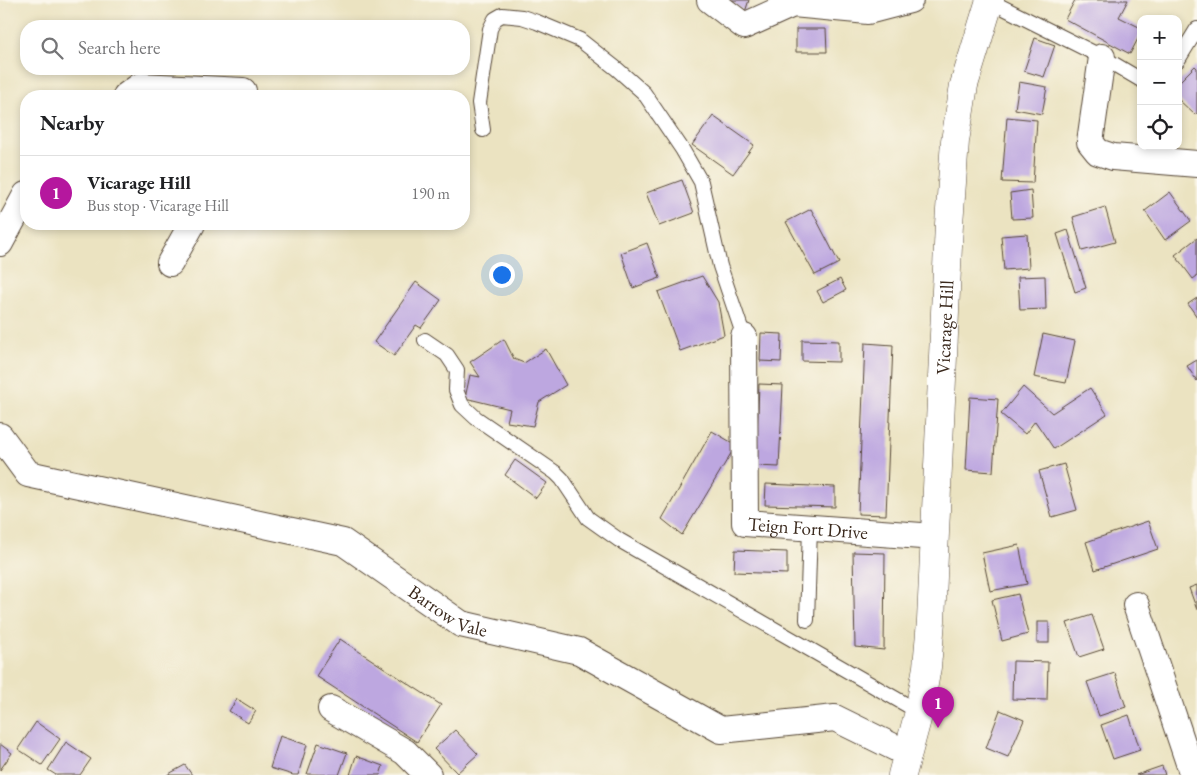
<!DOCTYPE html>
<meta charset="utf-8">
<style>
body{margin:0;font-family:"EB Garamond",serif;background:#f2f2f2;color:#202124}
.controls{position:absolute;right:15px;top:15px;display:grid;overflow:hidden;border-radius:10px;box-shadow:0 2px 8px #0003}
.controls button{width:45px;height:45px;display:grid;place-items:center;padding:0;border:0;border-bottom:1px solid #e0e0e0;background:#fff;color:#202124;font:25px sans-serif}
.you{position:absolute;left:501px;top:274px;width:18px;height:18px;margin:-12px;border:4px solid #fff;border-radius:50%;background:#1a73e8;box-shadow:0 0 0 8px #1a73e833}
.badge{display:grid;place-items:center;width:32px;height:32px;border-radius:50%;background:#b5179e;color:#fff;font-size:16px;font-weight:700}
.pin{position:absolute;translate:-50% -41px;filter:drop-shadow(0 1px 2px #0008)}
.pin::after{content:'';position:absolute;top:26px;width:18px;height:15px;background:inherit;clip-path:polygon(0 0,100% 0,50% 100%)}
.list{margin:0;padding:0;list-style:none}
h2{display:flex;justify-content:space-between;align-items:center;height:65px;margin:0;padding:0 20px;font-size:21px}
h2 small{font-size:16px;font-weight:400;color:#757577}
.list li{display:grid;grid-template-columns:32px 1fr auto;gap:15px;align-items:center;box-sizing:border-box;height:75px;padding:0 20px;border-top:1px solid #e0e0e0}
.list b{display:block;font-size:19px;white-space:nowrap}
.list p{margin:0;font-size:16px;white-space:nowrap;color:#757577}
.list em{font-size:16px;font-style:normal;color:#757577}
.icon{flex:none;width:28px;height:28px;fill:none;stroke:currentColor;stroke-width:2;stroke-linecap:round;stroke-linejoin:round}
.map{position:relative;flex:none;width:1197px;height:775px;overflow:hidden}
.search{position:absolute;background:#fff;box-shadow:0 2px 8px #0003;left:20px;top:20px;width:450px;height:55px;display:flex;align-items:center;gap:12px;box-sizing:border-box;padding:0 18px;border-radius:20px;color:#757577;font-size:19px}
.panel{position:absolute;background:#fff;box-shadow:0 2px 8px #0003;left:20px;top:90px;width:450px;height:140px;border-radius:20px}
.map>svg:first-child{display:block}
.building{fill:#bda7e0}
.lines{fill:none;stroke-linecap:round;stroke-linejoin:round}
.lane-casing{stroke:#554636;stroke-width:16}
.street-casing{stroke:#554636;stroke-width:28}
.primary-casing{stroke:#554636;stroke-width:29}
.lane{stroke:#fff;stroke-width:14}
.street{stroke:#fff;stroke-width:26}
.primary{stroke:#fff;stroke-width:28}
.labels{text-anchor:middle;stroke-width:4;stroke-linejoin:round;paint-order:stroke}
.street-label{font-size:19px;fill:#3b2a1e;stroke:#fbf7ec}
</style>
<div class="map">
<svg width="1197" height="775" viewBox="0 0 1197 775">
<rect width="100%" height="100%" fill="#fbf7ec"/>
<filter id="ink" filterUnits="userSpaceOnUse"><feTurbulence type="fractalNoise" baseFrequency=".02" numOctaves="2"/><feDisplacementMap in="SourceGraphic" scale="10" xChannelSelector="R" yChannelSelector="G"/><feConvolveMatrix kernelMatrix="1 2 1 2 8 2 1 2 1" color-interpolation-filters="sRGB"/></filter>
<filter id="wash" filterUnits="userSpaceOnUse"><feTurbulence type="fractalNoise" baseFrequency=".0096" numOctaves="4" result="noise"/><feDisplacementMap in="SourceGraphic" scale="20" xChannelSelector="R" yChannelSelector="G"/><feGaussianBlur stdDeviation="1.12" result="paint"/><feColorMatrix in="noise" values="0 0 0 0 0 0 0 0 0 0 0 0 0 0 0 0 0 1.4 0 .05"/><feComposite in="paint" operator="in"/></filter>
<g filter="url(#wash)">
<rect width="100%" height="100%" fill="#ebe3c1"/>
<g id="blocks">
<g class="building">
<path d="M729 0H749L745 12Z"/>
<path d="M1075 0H1128L1119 17 1141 28V33L1130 54 1065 19Z"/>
<path d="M796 29H826L827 52H796Z"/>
<path d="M1035 38 1055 45 1044 77 1024 71Z"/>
<path d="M1195 66 1197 68V113L1195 115 1178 99V83Z"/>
<path d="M1019 82 1047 87 1042 114 1015 109Z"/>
<path d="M713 116 754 145 733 174 692 145Z"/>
<path d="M1007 117 1037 120 1033 183 1002 182Z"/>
<path d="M682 180 694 213 659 226 646 193Z"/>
<path d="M1031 190 1033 218 1012 219 1010 193Z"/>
<path d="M1170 192 1191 221 1165 240 1145 211Z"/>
<path d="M1105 207 1115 242 1082 251 1073 217Z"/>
<path d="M811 209 839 263 815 275 786 222Z"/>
<path d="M1068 230 1086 288 1075 292 1057 234Z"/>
<path d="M1027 234 1029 268 1004 270 1001 236Z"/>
<path d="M1197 238V276L1193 279 1175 255Z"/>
<path d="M647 243 660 278 633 288 621 253Z"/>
<path d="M702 276 718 302 724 335 680 351 658 292Z"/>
<path d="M1045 276 1046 309 1020 310 1018 277Z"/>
<path d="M840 279 846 290 823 302 817 291Z"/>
<path d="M416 282 441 300 421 328 416 325 394 356 374 342Z"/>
<path d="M1197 298V317L1188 304Z"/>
<path d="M761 333 782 334 781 362 760 361Z"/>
<path d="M1043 334 1075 341 1066 383 1034 377Z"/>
<path d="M504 339 514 359 524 363 546 349 566 385 539 402 533 426 507 422 510 409 465 398 470 375 480 377 470 362Z"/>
<path d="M802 340 839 341V362L802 361Z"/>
<path d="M865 343 893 345 886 515 858 514Z"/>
<path d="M1197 360V381L1187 366Z"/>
<path d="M759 384 783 385 779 467 756 466Z"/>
<path d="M1023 387 1052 413 1090 388 1107 414 1054 449 1035 421 1025 434 1001 414Z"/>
<path d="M970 397 998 399 993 472 966 470Z"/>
<path d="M712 431 736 445 682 535 662 519Z"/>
<path d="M515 460 547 483 536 498 505 475Z"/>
<path d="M1064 464 1077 510 1052 517 1039 471Z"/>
<path d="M766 484 835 487V507L765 505Z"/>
<path d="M1148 521 1158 549 1095 570 1086 542Z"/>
<path d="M1019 545 1027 584 990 591 982 553Z"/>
<path d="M735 550 787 552V574L734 572Z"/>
<path d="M853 552 885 553 884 650 855 647Z"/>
<path d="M1197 585V610L1189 588Z"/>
<path d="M1018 594 1028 634 1002 641 992 600Z"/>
<path d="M1092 615 1104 649 1079 657 1067 623Z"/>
<rect x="1037" y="622" width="12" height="21"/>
<path d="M340 639 441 705 417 742 316 676Z"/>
<path d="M1013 661 1048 662 1047 700 1012 699Z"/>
<path d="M1115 673 1126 707 1099 716 1087 682Z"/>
<path d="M237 699 256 711 248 723 229 711Z"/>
<path d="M1000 710 1024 720 1008 757 986 748Z"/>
<path d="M1129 715 1140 750 1113 759 1101 725Z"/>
<path d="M36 722 60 739 42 765 18 749Z"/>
<path d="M455 730 478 754 457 773 434 749Z"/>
<path d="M280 736 307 745 298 775H293L270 768Z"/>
<path d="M66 742 91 759 80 775H56L48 770Z"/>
<path d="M318 743 347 753 339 775 307 774Z"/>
<path d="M0 744 12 753 0 770Z"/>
<path d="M356 756 383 766 380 775H350Z"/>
<path d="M185 765 192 775H167Z"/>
<path d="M1162 766 1165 775H1136Z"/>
</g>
</g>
</g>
<g filter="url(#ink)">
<use href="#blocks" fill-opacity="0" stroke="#554636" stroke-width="1"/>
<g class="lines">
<g class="lane-casing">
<g id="lane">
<path d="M990 1 1102 57 1141 80"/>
<path d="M1178 60 1197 29"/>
<path d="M483 130 479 103 490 29 495 19 502 15 522 17 537 22 580 40 617 69 644 93 682 149 701 182 720 266 744 337"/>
<path d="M425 340 447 355 457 370 456 390 462 405 476 418 556 473 562 479 588 518 619 540 919 712"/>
<path d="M807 620 810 528"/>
</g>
</g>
<g class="street-casing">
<g id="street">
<path d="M710 0 744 26 793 4 868 11 910 0"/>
<path d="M1102 57 1090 142 1098 152 1113 157 1197 164"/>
<path d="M126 96 140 86 243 91 241 96"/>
<path d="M0 243 26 195"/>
<path d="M170 263 192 224"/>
<path id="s1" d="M744 337 745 523 935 537"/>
<path id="s2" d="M0 436 28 474 343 542 461 624 579 651 721 730 835 718 908 754"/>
<path d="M1136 605 1193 775"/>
<path d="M331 709 405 752 428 775"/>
</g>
</g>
<g class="primary-casing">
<g id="primary">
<path id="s3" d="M902 775 919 712 927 667 931 621 949 224 955 141 964 85 990 0"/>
</g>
</g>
<use href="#lane" class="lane"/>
<use href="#street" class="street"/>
<use href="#primary" class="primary"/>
</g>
</g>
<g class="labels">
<g class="street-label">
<text dy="7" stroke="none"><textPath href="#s3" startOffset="451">Vicarage Hill</textPath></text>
<text dy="7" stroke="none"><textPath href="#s1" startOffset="249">Teign Fort Drive</textPath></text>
<text dy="7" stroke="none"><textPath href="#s2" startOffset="496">Barrow Vale</textPath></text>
</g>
</g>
</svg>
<div class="controls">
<button>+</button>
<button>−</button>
<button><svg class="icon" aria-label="locate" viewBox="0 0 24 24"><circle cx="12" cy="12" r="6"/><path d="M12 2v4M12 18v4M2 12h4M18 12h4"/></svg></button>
</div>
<div class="you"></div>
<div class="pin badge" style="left:938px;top:728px">1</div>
<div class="search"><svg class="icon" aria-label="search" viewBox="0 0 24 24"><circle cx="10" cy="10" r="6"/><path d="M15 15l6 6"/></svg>Search here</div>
<section class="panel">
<h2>Nearby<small></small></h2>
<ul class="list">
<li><span class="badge">1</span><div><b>Vicarage Hill</b><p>Bus stop · Vicarage Hill</p></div><em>190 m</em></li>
</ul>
</section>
</div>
